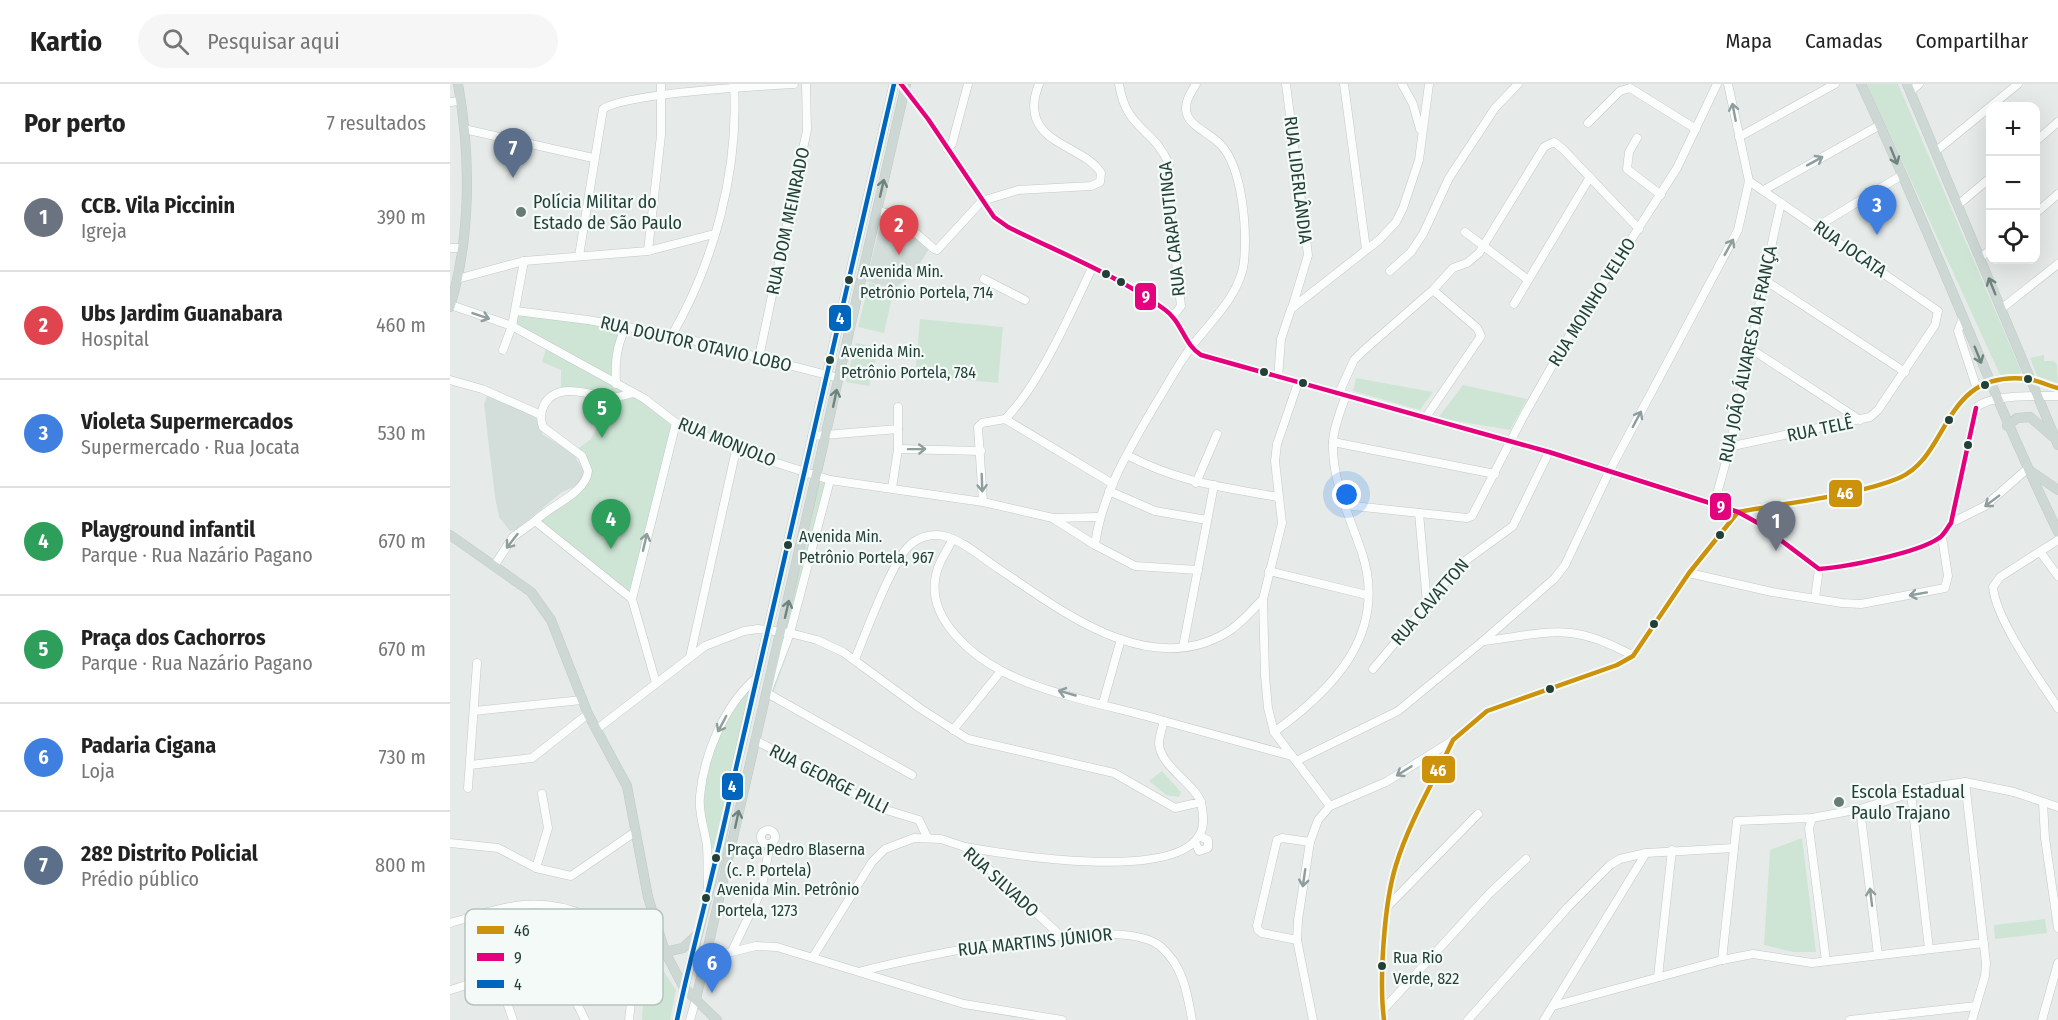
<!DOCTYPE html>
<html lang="pt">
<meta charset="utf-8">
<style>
body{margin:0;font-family:"Fira Sans Condensed",sans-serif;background:#f6f6f6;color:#222}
.controls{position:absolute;right:18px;top:18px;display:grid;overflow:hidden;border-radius:12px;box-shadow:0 6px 24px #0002}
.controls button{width:54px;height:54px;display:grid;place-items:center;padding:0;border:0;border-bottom:2px solid #e0e0e0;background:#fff;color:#222;font:30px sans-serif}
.you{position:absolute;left:897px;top:411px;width:21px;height:21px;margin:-15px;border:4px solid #fff;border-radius:50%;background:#1a73e8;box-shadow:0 0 0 9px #1a73e833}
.badge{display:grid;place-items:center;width:39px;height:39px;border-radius:50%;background:#ea580c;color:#fff;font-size:20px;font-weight:700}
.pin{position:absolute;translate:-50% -50px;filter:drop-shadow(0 2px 3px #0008)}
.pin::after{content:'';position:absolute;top:32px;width:21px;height:18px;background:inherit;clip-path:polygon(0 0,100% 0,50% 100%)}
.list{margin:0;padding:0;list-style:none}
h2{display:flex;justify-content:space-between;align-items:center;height:78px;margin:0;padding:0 24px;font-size:26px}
h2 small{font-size:20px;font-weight:400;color:#767676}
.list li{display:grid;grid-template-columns:39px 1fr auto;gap:18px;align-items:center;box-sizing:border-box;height:108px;padding:0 24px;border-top:2px solid #e0e0e0}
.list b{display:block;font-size:22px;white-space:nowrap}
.list p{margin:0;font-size:20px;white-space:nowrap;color:#767676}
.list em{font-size:20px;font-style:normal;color:#767676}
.icon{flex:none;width:33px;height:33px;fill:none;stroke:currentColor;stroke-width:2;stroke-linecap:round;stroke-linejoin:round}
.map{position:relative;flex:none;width:1608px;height:936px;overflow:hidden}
header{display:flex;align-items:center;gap:36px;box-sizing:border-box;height:84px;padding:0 30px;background:#fff;border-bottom:2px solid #e0e0e0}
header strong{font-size:28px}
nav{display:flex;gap:33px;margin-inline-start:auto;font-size:21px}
.search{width:420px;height:54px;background:#f6f6f6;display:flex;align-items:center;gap:15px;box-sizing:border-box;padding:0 21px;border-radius:33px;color:#767676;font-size:22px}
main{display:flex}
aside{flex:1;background:#fff}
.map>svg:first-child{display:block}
.built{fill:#d3ddd9}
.green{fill:#cee5d5}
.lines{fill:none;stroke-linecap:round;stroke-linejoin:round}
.minor-casing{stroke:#c3c8c6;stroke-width:9}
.major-casing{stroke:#c2cac7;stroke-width:10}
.minor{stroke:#fbfcfc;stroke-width:8}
.major{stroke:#cdd7d4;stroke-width:9}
.bus-1-casing{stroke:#f4faf7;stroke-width:9}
.bus-2-casing{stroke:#f4faf7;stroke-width:9}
.bus-3-casing{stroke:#f4faf7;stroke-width:9}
.bus-1{stroke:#cc920b;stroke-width:4.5}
.bus-2{stroke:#e5007d;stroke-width:4.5}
.bus-3{stroke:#0065bd;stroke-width:4.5}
.oneway{stroke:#8e9e9a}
.oneway2{stroke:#6f847e}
.poi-dot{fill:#677c75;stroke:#f4faf7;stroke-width:2}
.bus-dot{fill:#224037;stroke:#f4faf7;stroke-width:2}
.labels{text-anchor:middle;stroke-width:4.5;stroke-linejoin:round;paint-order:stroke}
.bus-label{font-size:16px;fill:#224037;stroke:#f4faf7;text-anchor:start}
.street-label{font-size:18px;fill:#224037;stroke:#f4faf7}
.poi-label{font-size:18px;fill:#224037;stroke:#f4faf7;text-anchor:start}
.key{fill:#f4faf7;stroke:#b5c2bd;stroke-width:1.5}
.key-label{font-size:16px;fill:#224037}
.line-badge{stroke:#f4faf7;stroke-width:2}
.badge-label{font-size:16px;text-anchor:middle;font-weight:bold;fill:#fff}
</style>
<header>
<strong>Kartio</strong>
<div class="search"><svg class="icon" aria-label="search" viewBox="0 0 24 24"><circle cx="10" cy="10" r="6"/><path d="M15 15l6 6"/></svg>Pesquisar aqui</div>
<nav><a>Mapa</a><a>Camadas</a><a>Compartilhar</a></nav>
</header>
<main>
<aside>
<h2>Por perto<small>7 resultados</small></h2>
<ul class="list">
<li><span class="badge" style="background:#6b7280">1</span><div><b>CCB. Vila Piccinin</b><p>Igreja</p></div><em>390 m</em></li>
<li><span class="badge" style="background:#e0444e">2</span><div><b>Ubs Jardim Guanabara</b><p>Hospital</p></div><em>460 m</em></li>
<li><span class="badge" style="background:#3f7fe0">3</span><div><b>Violeta Supermercados</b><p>Supermercado · Rua Jocata</p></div><em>530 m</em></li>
<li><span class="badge" style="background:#2e9e5b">4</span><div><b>Playground infantil</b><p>Parque · Rua Nazário Pagano</p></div><em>670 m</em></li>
<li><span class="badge" style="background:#2e9e5b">5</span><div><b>Praça dos Cachorros</b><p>Parque · Rua Nazário Pagano</p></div><em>670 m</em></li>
<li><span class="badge" style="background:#3f7fe0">6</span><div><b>Padaria Cigana</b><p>Loja</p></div><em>730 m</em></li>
<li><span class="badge" style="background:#5c6f8a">7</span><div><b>28º Distrito Policial</b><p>Prédio público</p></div><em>800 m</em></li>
</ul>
</aside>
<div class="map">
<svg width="1608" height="936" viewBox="0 0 1608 936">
<rect width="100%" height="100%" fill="#e6ebe9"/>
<g class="built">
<path d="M433 131 448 136 479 165 464 189 444 205 416 197Z"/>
<path d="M38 310 85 331 93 351 122 368 134 387 129 401 112 408 66 446 60 447 49 433 45 413 34 320Z"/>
</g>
<g class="green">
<path d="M1417 0H1448L1572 289 1551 293Z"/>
<path d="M419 199 444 205 434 249 408 243Z"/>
<path d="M66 227 176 243 170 254 166 300 226 339 182 515 85 437 125 408 138 387 126 366 141 355 161 313 111 309V286L92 278 97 262 62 242Z"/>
<path d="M470 235 553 243 548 299 465 291Z"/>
<path d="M406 259 429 263 419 302 396 298Z"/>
<path d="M1594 271V277H1604L1607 280 1608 304 1589 297 1580 274Z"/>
<path d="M906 294 983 308 970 326 903 307Z"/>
<path d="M1013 301 1077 315 1060 346 988 334Z"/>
<path d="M365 398 379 399 344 551 323 610 317 609Z"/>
<path d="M306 594 269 769 257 760 250 712 270 644Z"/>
<path d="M712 687 731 708 729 713 716 711 699 697Z"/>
<path d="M1352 754 1366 868H1343L1314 861 1320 766Z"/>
<path d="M1595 835 1597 849 1545 855 1544 841Z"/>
<path d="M209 880 226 906 220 936H192L195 883Z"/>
</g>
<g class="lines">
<g class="minor-casing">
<g id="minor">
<path d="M451 0 478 35 544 133 558 143C610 169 667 191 714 225 732 237 734 261 751 271L1099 368 1288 428 1308 439 1369 485C1396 483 1468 469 1489 454 1494 451 1497 444 1501 439L1526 324"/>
<path d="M669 0C676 46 703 43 719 80L716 91 731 222 723 232"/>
<path d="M836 0 858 171 842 224"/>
<path d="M894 0 916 165"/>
<path d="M952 0 963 20 970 45"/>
<path d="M1461 7 1469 0"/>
<path d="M0 18 11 17"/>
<path d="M1138 39 1170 7 1180 4 1246 45"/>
<path d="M14 45 143 74"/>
<path d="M1289 53 1385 0"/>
<path d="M1187 54 1179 68 1177 85 1211 111"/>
<path d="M1586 57 1608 38"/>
<path d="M497 65 502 60 518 0"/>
<path d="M1486 67 1568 0"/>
<path d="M1314 106 1430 41"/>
<path d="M1509 120 1540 94"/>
<path d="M427 126 449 134 484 165 487 166 532 117 568 106 641 102 650 98 651 89C635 60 565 60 589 0"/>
<path d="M1586 129 1608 110"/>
<path d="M1368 142 1452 91"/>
<path d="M1015 148 1077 195"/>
<path d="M0 164H11"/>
<path d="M198 167 211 51V0"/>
<path d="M129 172 153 25C176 9 309 2 344 0"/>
<path d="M1530 174 1540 166"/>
<path d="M940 187 961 168 973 150 999 94 1045 24 1068 0"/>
<path d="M7 195 74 177 198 167 264 150"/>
<path d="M534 195 575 216"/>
<path d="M1313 195 1455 288"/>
<path d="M1064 220 1140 93"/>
<path d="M1 221 62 242 195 315 226 339 286 366 380 396 533 418 603 434 649 433"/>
<path d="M1551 225 1608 180"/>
<path d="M66 227 138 236 222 251 389 294"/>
<path d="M1513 234 1508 247 1527 305"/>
<path d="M222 251C264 178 289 87 284 1"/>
<path d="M1301 265 1410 336"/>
<path d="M53 266 62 242 74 177"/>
<path d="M309 273 357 46 356 0"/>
<path d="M828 294 831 255 841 225 929 156 946 138 953 124 969 76 979 0"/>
<path d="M0 296 32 305 91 331"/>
<path d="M848 299 827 360 825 377 832 439 813 515 815 592 818 624 824 648 880 722"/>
<path d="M166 300C165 280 166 262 176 243"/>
<path d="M183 309C175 311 168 314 160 313 139 312 108 296 94 321 90 329 90 335 93 343L132 372 138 387C136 409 101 421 85 437L182 515 206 599"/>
<path d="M889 309 904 276 913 267 983 206 1003 184 1017 179 1029 169 1094 63 1104 58 1113 65 1189 145"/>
<path d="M1526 324C1539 310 1588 312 1608 312"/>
<path d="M976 333 1031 252 1027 244 983 206"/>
<path d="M555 335C589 302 621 228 642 184"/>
<path d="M362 352 448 345V323"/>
<path d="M883 358 1045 390"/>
<path d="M1278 363 1420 333 1428 326 1485 241 1488 227 1299 97"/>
<path d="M448 365V345"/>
<path d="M677 371C728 398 772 403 828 413"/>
<path d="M380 396 340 549 317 609 462 691"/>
<path d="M746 399 767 350"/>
<path d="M442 404 448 365 531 367"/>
<path d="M659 407 705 427 757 436"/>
<path d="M533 418 528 343 532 339 555 335 663 400"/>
<path d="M1264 420C1294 321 1307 219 1331 119"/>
<path d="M894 421 1017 434 1022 432 1073 333 1115 259 1227 84 1267 0"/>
<path d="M969 429 977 519"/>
<path d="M604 435 645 461 685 482 748 486"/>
<path d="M1501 439 1535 422 1577 385"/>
<path d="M503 455C496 468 486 482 485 497 480 536 521 571 552 587 594 610 666 623 714 637"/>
<path d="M1608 456 1550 493 1543 503C1546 536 1589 595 1608 624"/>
<path d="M645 461C652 408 681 362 708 316 719 298 729 279 742 262 761 237 790 211 794 178 797 146 793 83 770 60 761 50 741 43 737 30 733 20 741 8 746 0"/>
<path d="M1591 469 1608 492"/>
<path d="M44 482 63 453 85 437"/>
<path d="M819 487 917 511"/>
<path d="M1239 489 1322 508 1392 519 1411 520 1495 504 1498 492 1492 453"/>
<path d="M1365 514 1369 485"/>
<path d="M182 515 226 339"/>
<path d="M1034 557C1100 549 1120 537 1183 572"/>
<path d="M733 563 764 401"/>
<path d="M240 573 286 366"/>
<path d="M405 575C415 551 443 475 460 461 469 453 482 449 494 452 514 457 532 474 549 485 612 527 698 595 776 549 791 540 801 527 813 515"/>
<path d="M923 585 1011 480 1063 442 1099 368"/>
<path d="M653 619 671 555"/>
<path d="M24 627 132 616"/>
<path d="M147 645 255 562 294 547 308 545 340 549 367 556 393 568 471 625 518 655 664 689 725 724 751 718C743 698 711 683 709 660 709 653 712 644 714 637L842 672"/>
<path d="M503 646 551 587"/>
<path d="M824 648C884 605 938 549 912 469 900 433 882 398 883 359 883 344 891 326 896 311"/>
<path d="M305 656 433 725 469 736 477 753"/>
<path d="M846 677 948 627 1033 557 1104 495 1115 481 1160 386 1288 146 1299 97 1278 0"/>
<path d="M20 681 82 674 138 630"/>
<path d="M1515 698 1536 879 1535 892 1522 936"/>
<path d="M18 704 27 579"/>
<path d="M1461 709 1479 865"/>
<path d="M1593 719 1595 754 1608 844"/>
<path d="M1410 725 1428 871"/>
<path d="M1362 734 1359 744 1376 877"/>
<circle cx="318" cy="753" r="7"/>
<path d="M745 758 749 767 758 764V756L749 752"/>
<path d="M0 759 48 764 86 784 121 792 185 748"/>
<path d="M515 763C560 771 726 798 750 750 755 741 753 729 751 718"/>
<path d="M86 784 98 744 92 710"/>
<path d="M258 804C257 790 258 776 257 762 255 745 248 730 250 712 254 670 274 622 306 594"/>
<path d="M938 822 1028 730"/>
<path d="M0 839C24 833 48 823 73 821 113 817 167 837 186 874"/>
<path d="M847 856 812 849 808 846 807 842 827 756 832 754 860 758"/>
<path d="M283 865 311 807 320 760"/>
<path d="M363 873 422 778 435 765 464 754 491 755 515 763 612 853"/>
<path d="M186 874 215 868"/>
<path d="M257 874 306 862 327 863 514 920 612 936"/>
<path d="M1272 876 1287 737 1362 734 1410 725 1481 703 1515 698 1564 708 1608 723"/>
<path d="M46 887 63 936"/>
<path d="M412 887C465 873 669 829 710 862 733 882 737 907 742 936"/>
<path d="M1208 893 1222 766"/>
<path d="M0 906C18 902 31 894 47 887 96 866 117 896 135 936"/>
<path d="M1103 922 1272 876 1303 870 1362 879 1534 859"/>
<path d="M933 926 1039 810 1076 775"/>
<path d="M179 936 186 874"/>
<path d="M227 936 234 904"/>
<path d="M240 936 246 915"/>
<path d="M863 936 847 856 848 836 860 758 868 736 880 722 936 698 1002 657"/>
<path d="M934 936C929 897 934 819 946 781 959 738 984 697 1003 656L1037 627 1167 581 1183 572 1239 489 1288 428C1335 419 1406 412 1449 394 1501 372 1491 285 1578 295 1588 296 1598 302 1608 304"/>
<path d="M1018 936 1118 823 1160 781 1170 775 1196 769 1284 764"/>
<path d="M1094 936 1196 769"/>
<path d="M1400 936 1526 922"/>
<path d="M1592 936 1608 879"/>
</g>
</g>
<g class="major-casing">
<g id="major">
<path d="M1411 0C1481 147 1537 301 1608 448"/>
<path d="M1457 0 1608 361"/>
<path d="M0 223C21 153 21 72 8 0"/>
<path d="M1557 342 1567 334 1580 333 1602 352"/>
<path d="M1579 386 1608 406"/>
<path d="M0 451 81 508 101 536 138 630 177 702 198 813 215 868 234 904 267 936"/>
<path d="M215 868 233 864 248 850"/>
<path d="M234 904 269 769 286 684 444 0"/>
<path d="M246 915 456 0"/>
</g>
</g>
<use href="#minor" class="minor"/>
<use href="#major" class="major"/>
<g class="bus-1-casing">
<path id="bus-1" d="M934 936C929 897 934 819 946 781 959 738 984 697 1003 656L1037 627 1167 581 1183 572 1239 489 1288 428C1335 419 1406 412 1449 394 1501 372 1491 285 1578 295 1588 296 1598 302 1608 304"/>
</g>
<g class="bus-2-casing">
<path id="bus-2" d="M451 0 478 35 544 133 558 143C610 169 667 191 714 225 732 237 734 261 751 271L1099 368 1288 428 1308 439 1369 485C1396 483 1468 469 1489 454 1494 451 1497 444 1501 439L1526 324"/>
</g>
<g class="bus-3-casing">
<path id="bus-3" d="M227 936C245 851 270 769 286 684L444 0"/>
</g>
<use href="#bus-1" class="bus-1"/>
<use href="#bus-2" class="bus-2"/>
<use href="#bus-3" class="bus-3"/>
</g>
<defs><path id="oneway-shaft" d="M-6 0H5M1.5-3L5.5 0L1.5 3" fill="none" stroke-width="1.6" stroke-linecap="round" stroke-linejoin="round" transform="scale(1.5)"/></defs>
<g class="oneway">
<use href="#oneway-shaft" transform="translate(1284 28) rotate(-101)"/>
<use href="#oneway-shaft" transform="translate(1365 77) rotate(-29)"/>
<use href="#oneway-shaft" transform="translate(1279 163) rotate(-61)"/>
<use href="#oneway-shaft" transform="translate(31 232) rotate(19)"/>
<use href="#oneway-shaft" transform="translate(1187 335) rotate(-62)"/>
<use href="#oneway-shaft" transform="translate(467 365) rotate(-1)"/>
<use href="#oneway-shaft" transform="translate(532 399) rotate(88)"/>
<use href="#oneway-shaft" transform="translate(1542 417) rotate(143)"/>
<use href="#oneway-shaft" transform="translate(62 457) rotate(128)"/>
<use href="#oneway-shaft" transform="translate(195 458) rotate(-77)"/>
<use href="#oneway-shaft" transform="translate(1468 510) rotate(170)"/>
<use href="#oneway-shaft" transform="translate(617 609) rotate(-164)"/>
<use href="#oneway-shaft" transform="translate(272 640) rotate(118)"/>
<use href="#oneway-shaft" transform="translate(954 687) rotate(148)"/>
<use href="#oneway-shaft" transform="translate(854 794) rotate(98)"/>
<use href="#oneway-shaft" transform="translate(1421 813) rotate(-97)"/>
</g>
<g class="oneway2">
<use href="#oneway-shaft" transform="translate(1444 72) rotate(68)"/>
<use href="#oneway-shaft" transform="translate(432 104) rotate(-77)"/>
<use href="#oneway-shaft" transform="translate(1542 202) rotate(-112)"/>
<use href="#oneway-shaft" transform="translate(1528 271) rotate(68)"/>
<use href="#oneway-shaft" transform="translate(385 314) rotate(-78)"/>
<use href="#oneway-shaft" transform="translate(337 525) rotate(-77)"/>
<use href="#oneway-shaft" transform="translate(287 735) rotate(-78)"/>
</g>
<g class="poi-dot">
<circle cx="71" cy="128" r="6"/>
<circle cx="1389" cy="718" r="6"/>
</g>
<g class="bus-dot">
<circle cx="656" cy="190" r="5"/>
<circle cx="399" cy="196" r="5"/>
<circle cx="671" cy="198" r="5"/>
<circle cx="380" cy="276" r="5"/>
<circle cx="814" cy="288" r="5"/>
<circle cx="1578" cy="295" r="5"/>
<circle cx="853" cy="299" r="5"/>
<circle cx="1535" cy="301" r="5"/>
<circle cx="1499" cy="336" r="5"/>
<circle cx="1518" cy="361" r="5"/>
<circle cx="1270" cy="451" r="5"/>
<circle cx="338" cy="461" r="5"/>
<circle cx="1204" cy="540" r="5"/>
<circle cx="1100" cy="605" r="5"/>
<circle cx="266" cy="774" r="5"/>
<circle cx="256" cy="814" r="5"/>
<circle cx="932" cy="882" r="5"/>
</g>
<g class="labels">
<g class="bus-label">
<text x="410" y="193">Avenida Min.<tspan x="410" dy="21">Petrônio Portela, 714</tspan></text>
<text x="391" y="273">Avenida Min.<tspan x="391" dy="21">Petrônio Portela, 784</tspan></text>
<text x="349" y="458">Avenida Min.<tspan x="349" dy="21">Petrônio Portela, 967</tspan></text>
<text x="277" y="771">Praça Pedro Blaserna<tspan x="277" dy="21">(c. P. Portela)</tspan></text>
<text x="267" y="811">Avenida Min. Petrônio<tspan x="267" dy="21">Portela, 1273</tspan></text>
<text x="943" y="879">Rua Rio<tspan x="943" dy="21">Verde, 822</tspan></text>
</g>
<g class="street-label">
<text transform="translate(848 96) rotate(83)" y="6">RUA LIDERLÂNDIA</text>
<text transform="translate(338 137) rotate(-78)" y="6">RUA DOM MEINRADO</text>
<text transform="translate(722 145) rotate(-96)" y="6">RUA CARAPUTINGA</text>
<text transform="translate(1400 165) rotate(35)" y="6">RUA JOCATA</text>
<text transform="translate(1142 218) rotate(-58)" y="6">RUA MOINHO VELHO</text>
<text transform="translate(246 260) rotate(13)" y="6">RUA DOUTOR OTAVIO LOBO</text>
<text transform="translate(1298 270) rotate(-78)" y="6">RUA JOÃO ÁLVARES DA FRANÇA</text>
<text transform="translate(1370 345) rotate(-12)" y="6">RUA TELÊ</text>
<text transform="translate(277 358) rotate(22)" y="6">RUA MONJOLO</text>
<text transform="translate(980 518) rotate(-49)" y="6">RUA CAVATTON</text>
<text transform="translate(379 695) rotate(27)" y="6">RUA GEORGE PILLI</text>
<text transform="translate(551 798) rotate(42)" y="6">RUA SILVADO</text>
<text transform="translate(585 858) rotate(-6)" y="6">RUA MARTINS JÚNIOR</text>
</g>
<g class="poi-label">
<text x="83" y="124">Polícia Militar do<tspan x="83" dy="21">Estado de São Paulo</tspan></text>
<text x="1401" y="714">Escola Estadual<tspan x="1401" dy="21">Paulo Trajano</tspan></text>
</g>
</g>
<rect x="15" y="825" width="198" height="96" rx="9" class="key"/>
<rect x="27" y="842" width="27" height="8" fill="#cc920b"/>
<rect x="27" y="869" width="27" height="8" fill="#e5007d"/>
<rect x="27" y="896" width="27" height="8" fill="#0065bd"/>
<g class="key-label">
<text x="64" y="852">46</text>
<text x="64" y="879">9</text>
<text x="64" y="906">4</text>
</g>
<g class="line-badge">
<rect x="684" y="198" width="23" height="29" rx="6" fill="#e5007d"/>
<rect x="378" y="220" width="24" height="28" rx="6" fill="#0065bd"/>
<rect x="1378" y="395" width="35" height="29" rx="6" fill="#cc920b"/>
<rect x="1259" y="408" width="23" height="29" rx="6" fill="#e5007d"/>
<rect x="971" y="671" width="35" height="29" rx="6" fill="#cc920b"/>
<rect x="271" y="688" width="23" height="29" rx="6" fill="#0065bd"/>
</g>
<g class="badge-label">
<text x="696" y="218">9</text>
<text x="390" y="240">4</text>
<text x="1395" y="415">46</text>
<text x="1271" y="428">9</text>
<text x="988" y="692">46</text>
<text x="282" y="708">4</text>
</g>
</svg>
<div class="controls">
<button>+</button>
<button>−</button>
<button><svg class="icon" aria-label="locate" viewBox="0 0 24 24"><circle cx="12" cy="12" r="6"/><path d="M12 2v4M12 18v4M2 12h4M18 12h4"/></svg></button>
</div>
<div class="you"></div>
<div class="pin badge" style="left:1326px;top:467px;background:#6b7280">1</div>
<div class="pin badge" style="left:449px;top:171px;background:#e0444e">2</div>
<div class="pin badge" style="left:1427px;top:151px;background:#3f7fe0">3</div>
<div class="pin badge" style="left:161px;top:465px;background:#2e9e5b">4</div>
<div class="pin badge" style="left:152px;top:354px;background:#2e9e5b">5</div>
<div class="pin badge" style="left:262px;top:909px;background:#3f7fe0">6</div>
<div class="pin badge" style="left:63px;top:94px;background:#5c6f8a">7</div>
</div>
</main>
